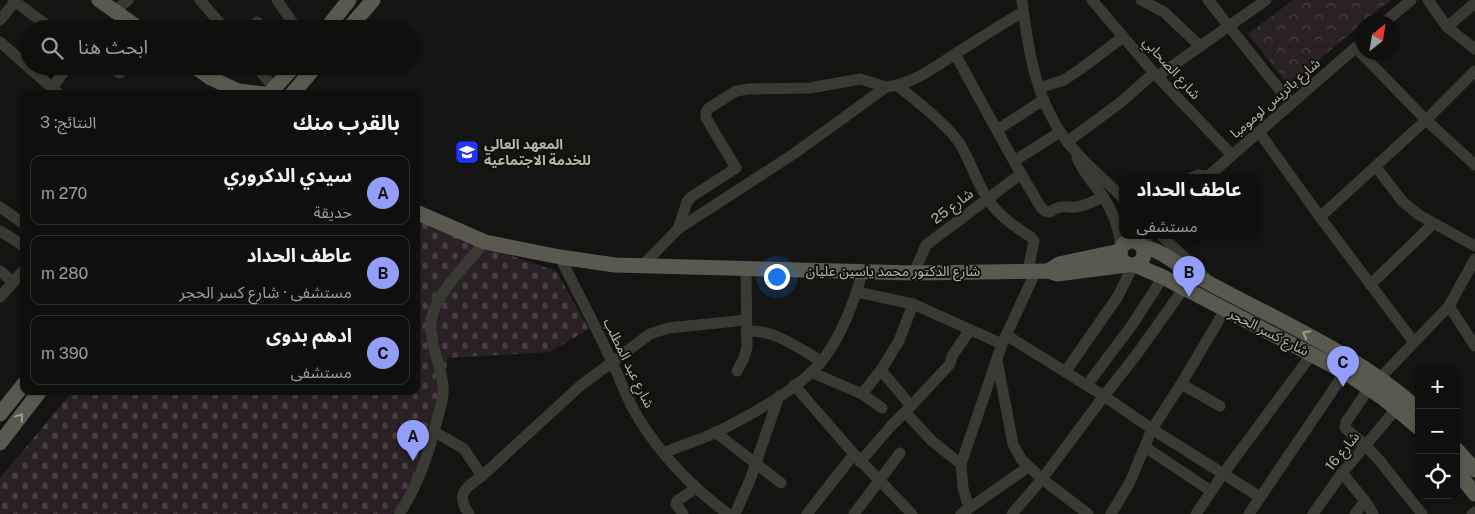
<!DOCTYPE html>
<html lang="ar">
<meta charset="utf-8">
<style>
body{margin:0;font-family:"Public Sans","Noto Sans Arabic",sans-serif;background:#1d1e1c;color:#f1f3f6;direction:rtl}
.controls{position:absolute;right:15px;bottom:15px;display:grid;overflow:hidden;border-radius:10px;box-shadow:0 1px 4px #0004}
.controls button{width:45px;height:45px;display:grid;place-items:center;padding:0;border:0;border-bottom:1px solid #2f302e;background:#0f100e;color:#f1f3f6;font:25px sans-serif}
.compass{position:absolute;left:1355px;top:15px;width:45px;height:45px;border-radius:50%;background:#0f100e;box-shadow:0 1px 4px #0004;rotate:30deg}
.you{position:absolute;left:776px;top:276px;width:18px;height:18px;margin:-12px;border:4px solid #fff;border-radius:50%;background:#1a73e8;box-shadow:0 0 0 8px #1a73e833}
.badge{display:grid;place-items:center;width:32px;height:32px;border-radius:50%;background:#939dfa;color:#111;font-size:16px;font-weight:700}
.pin{position:absolute;translate:-50% -41px;filter:drop-shadow(0 1px 2px #0008)}
.pin::after{content:'';position:absolute;top:26px;width:18px;height:15px;background:inherit;clip-path:polygon(0 0,100% 0,50% 100%)}
.popup{position:absolute;left:1119px;top:174px;width:140px;height:65px;box-sizing:border-box;display:grid;place-content:center;border-radius:10px;background:#0f100e;filter:drop-shadow(0 1px 4px #0005);font-size:16px;white-space:nowrap;color:#9b9d9e}
.popup b{font-size:19px;color:#f1f3f6}
.popup::after{content:'';position:absolute;left:50%;top:100%;margin-left:-10px;border:10px solid transparent;border-top-color:#0f100e}
.list{margin:0;padding:0;list-style:none}
h2{display:flex;justify-content:space-between;align-items:center;height:65px;margin:0;padding:0 20px;font-size:21px}
h2 small{font-size:16px;font-weight:400;color:#9b9d9e}
.list li{display:grid;grid-template-columns:32px 1fr auto;gap:15px;align-items:center;box-sizing:border-box;height:70px;margin:0 10px 10px;padding:0 10px;border:1px solid #2f302e;border-radius:10px}
.list b{display:block;font-size:19px;white-space:nowrap}
.list p{margin:0;font-size:16px;white-space:nowrap;color:#9b9d9e}
.list em{font-size:16px;font-style:normal;color:#9b9d9e}
.icon{flex:none;width:28px;height:28px;fill:none;stroke:currentColor;stroke-width:2;stroke-linecap:round;stroke-linejoin:round}
.map{position:relative;flex:none;width:1475px;height:514px;overflow:hidden;direction:ltr}
.search{position:absolute;background:#0f100e;box-shadow:0 1px 4px #0004;left:20px;top:20px;width:400px;height:55px;display:flex;align-items:center;gap:12px;box-sizing:border-box;padding:0 18px;border-radius:28px;color:#9b9d9e;font-size:19px}
.panel{position:absolute;background:#0f100e;box-shadow:0 1px 4px #0004;left:20px;top:90px;width:400px;height:305px;border-radius:10px;direction:rtl}
.map>svg:first-child{display:block}
.cemetery{fill:url(#cemetery-stones)}
.park{fill:url(#park-crowns)}
.lines{fill:none;stroke-linecap:round;stroke-linejoin:round}
.minor{stroke:#393a33;stroke-width:11}
.major{stroke:#59594f;stroke-width:15}
.oneway{stroke:#9f9e8e}
.labels{text-anchor:middle;stroke-width:4;stroke-linejoin:round;paint-order:stroke}
.street-label{font-size:14px;fill:#b6b5a3;stroke:#0f100e}
.poi-label{font-size:14px;font-weight:bold;fill:#b6b5a3;stroke:#0f100e;text-anchor:start}
</style>
<div class="map">
<svg width="1475" height="514" viewBox="0 0 1475 514">
<defs>
<pattern id="cemetery-stones" width="16" height="16" patternUnits="userSpaceOnUse" patternTransform="scale(1.25)"><rect width="16" height="16" fill="#2a2127"/><path d="M2 7V4a2 2 0 0 1 4 0v3zM10 15v-3a2 2 0 0 1 4 0v3z" fill="#473f43"/></pattern>
<pattern id="park-crowns" width="20" height="18" patternUnits="userSpaceOnUse" patternTransform="scale(1.25)"><rect width="20" height="18" fill="#2a2127"/><path d="M2 6a3 3 0 1 1 6 0M12 15a3 3 0 1 1 6 0" fill="none" stroke="#473f43"/></pattern>
</defs>
<rect width="100%" height="100%" fill="#141513"/>
<path class="cemetery" d="M416 218 489 248 556 271 589 329 550 352 447 358 446 384 415 486 392 514H0V478L73 391H416Z"/>
<path class="park" d="M1293 0H1392L1362 22V24L1288 85 1248 34Z"/>
<g class="lines">
<g class="minor">
<path d="M13 0 52 29"/>
<path d="M200 0 225 29"/>
<path d="M277 0 297 29"/>
<path d="M1022 0C1028 50 1036 103 1069 144 1084 163 1105 180 1123 198"/>
<path d="M1092 0 1154 73 1232 155"/>
<path d="M1141 0 1164 12 1200 46"/>
<path d="M1208 0 1291 104"/>
<path d="M1428 0 1447 27 1475 49"/>
<path d="M115 11 128 0"/>
<path d="M0 20 15 2"/>
<path d="M1385 22 1411 0"/>
<path d="M1447 27 1475 3"/>
<path d="M94 29 97 25"/>
<path d="M250 29 257 22"/>
<path d="M0 42 59 94"/>
<path d="M1356 48 1426 120 1475 165"/>
<path d="M955 54 1016 165 1040 206 1045 211 1050 212C1064 202 1068 210 1081 206 1088 204 1096 200 1103 197"/>
<path d="M109 66 120 73"/>
<path d="M256 66 274 88"/>
<path d="M1158 76 1266 0"/>
<path d="M898 86C917 102 943 121 958 141 969 157 974 176 984 193 995 213 1012 225 1031 237L1034 241 1028 271"/>
<path d="M52 88 68 66"/>
<path d="M1039 88 1064 80 1082 68 1123 37"/>
<path d="M997 130 1043 100"/>
<path d="M1259 132 1320 217 1413 341"/>
<path d="M1067 142 1121 102 1154 73"/>
<path d="M1077 158C1083 172 1093 183 1102 195 1113 211 1119 227 1121 247"/>
<path d="M1014 161 1060 132"/>
<path d="M1376 167 1403 202 1419 215 1475 246"/>
<path d="M1191 178 1198 175 1206 176"/>
<path d="M1206 178 1362 42"/>
<path d="M0 207 24 224"/>
<path d="M1320 217 1426 120 1475 71"/>
<path d="M678 229 687 202 691 197 736 168 706 118V112L709 108 736 91 749 89 810 88 860 79 886 87"/>
<path d="M0 231 24 246"/>
<path d="M1162 236 1205 277"/>
<path d="M1142 246 1148 236"/>
<path d="M560 257C577 292 595 325 611 360 621 380 627 401 639 419 662 456 693 488 728 514"/>
<path d="M642 266 678 229 795 153 886 87C914 85 943 61 966 47 985 35 1004 23 1023 12"/>
<path d="M0 271 13 282"/>
<path d="M914 273 926 245 1021 174"/>
<path d="M1370 285 1433 224"/>
<path d="M857 292 913 304"/>
<path d="M0 297 24 270"/>
<path d="M1449 306 1475 346"/>
<path d="M746 331C777 330 796 347 821 361"/>
<path d="M1006 335 1104 396 1137 354 1184 288"/>
<path d="M997 360 1013 444 1021 459 1042 479 1104 396 1152 429 1260 497"/>
<path d="M881 370 899 341 913 304 1002 344"/>
<path d="M737 371 744 358 747 347 746 269"/>
<path d="M1066 371 1118 296 1133 266"/>
<path d="M811 372 862 394 882 408"/>
<path d="M1380 378 1449 306 1475 259"/>
<path d="M1181 384 1220 406"/>
<path d="M794 385 854 454"/>
<path d="M1087 385 1132 325 1163 277"/>
<path d="M1370 387 1346 422 1345 428 1365 445 1379 460 1422 514"/>
<path d="M911 406 950 364 952 356 970 330"/>
<path d="M905 412 932 441 961 464"/>
<path d="M435 432 464 449 482 476C465 488 455 494 469 514"/>
<path d="M715 432 781 483"/>
<path d="M1145 447 1211 491"/>
<path d="M664 453C681 445 700 440 717 432 749 416 798 390 821 362 840 339 855 301 862 272"/>
<path d="M860 462 891 426 911 406 881 370 862 394"/>
<path d="M1342 473 1365 501 1373 514"/>
<path d="M482 476 580 386 650 334 668 328 746 320"/>
<path d="M969 508 963 488 961 464 1002 344 1036 271"/>
<path d="M399 514C419 485 430 450 438 416 441 407 444 396 443 386 441 362 425 336 433 312 441 289 469 261 485 242"/>
<path d="M683 514 676 504 677 501 696 488"/>
<path d="M735 514 750 480 779 396"/>
<path d="M807 514 854 454 912 514"/>
<path d="M854 514 900 453"/>
<path d="M961 514 1028 467"/>
<path d="M1012 514 1042 479 1088 514"/>
<path d="M1111 514 1130 482 1152 429 1181 384 1225 310"/>
<path d="M1196 514 1223 474 1312 354"/>
<path d="M1249 514 1345 372"/>
<path d="M1313 514 1342 473 1397 408"/>
<path d="M1355 514 1365 501"/>
<path d="M1472 514 1475 512"/>
</g>
<g class="major">
<path d="M99 0 140 29"/>
<path d="M326 29 349 0"/>
<path d="M348 29 373 0"/>
<path d="M194 66 211 78 238 91 264 94"/>
<path d="M269 94 294 66"/>
<path d="M292 94 316 66"/>
<path d="M416 212 485 242 560 257 615 265 914 273 1048 271 1057 274 1127 265"/>
<circle cx="1132" cy="253" r="12"/>
<path d="M1143 248C1159 247 1181 268 1196 276 1271 318 1354 351 1419 410"/>
<path d="M1135 265 1163 277 1345 372 1383 398 1419 428"/>
<path d="M1048 271 1059 264 1120 251"/>
<path d="M0 414 24 384"/>
<path d="M0 443 40 391"/>
<path d="M1456 449 1475 470"/>
<path d="M1456 470 1475 494"/>
</g>
</g>
<defs><path id="oneway-chevron" d="M-2-3.5L2.5 0L-2 3.5" fill="none" stroke-width="1.6" stroke-linecap="round" stroke-linejoin="round" transform="scale(1.25)"/></defs>
<g class="oneway">
<use href="#oneway-chevron" transform="translate(1306 334) rotate(-152)"/>
<use href="#oneway-chevron" transform="translate(20 417) rotate(-53)"/>
</g>
<defs>
<g id="university-square" transform="scale(1.25)"><rect x="-9" y="-9" width="18" height="18" rx="4" fill="#2033ff" stroke="#0f100e"/><path d="M0-5L7-2L0 1L-7-2ZM-4 1L0 2.5L4 1V4Q0 6-4 4Z" fill="#fff"/></g>
</defs>
<g fill-rule="evenodd">
<use href="#university-square" x="467" y="152"/>
</g>
<g class="labels">
<g class="street-label">
<text transform="translate(1172 68) rotate(48)" y="5">شارع الصحابي</text>
<text transform="translate(1275 98) rotate(-41)" y="5">شارع باتريس لومومبا</text>
<text transform="translate(952 206) rotate(-37)" y="5">شارع 25</text>
<text x="893" y="276">شارع الدكتور محمد ياسين عليان</text>
<text transform="translate(1269 332) rotate(27)" y="5">شارع كسر الحجر</text>
<text transform="translate(629 363) rotate(64)" y="5">شارع عبد المطلب</text>
<text transform="translate(1342 451) rotate(-51)" y="5">شارع 16</text>
</g>
<g class="poi-label">
<text x="484" y="149">المعهد العالى<tspan x="484" dy="16">للخدمة الاجتماعية</tspan></text>
</g>
</g>
</svg>
<div class="controls">
<button>+</button>
<button>−</button>
<button><svg class="icon" aria-label="locate" viewBox="0 0 24 24"><circle cx="12" cy="12" r="6"/><path d="M12 2v4M12 18v4M2 12h4M18 12h4"/></svg></button>
</div>
<svg class="compass" viewBox="-18 -18 36 36"><path d="M0-13l5 13h-10z" fill="#e53935"/><path d="M0 13l5-13h-10z" fill="#9b9d9e"/></svg>
<div class="you"></div>
<div class="pin badge" style="left:413px;top:461px">A</div>
<div class="pin badge" style="left:1189px;top:297px">B</div>
<div class="popup"><b>عاطف الحداد</b>مستشفى</div>
<div class="pin badge" style="left:1343px;top:387px">C</div>
<div class="search"><svg class="icon" aria-label="search" viewBox="0 0 24 24"><circle cx="10" cy="10" r="6"/><path d="M15 15l6 6"/></svg>ابحث هنا</div>
<section class="panel">
<h2>بالقرب منك<small>النتائج: 3</small></h2>
<ul class="list">
<li><span class="badge">A</span><div><b>سيدي الدكروري</b><p>حديقة</p></div><em>270 m</em></li>
<li><span class="badge">B</span><div><b>عاطف الحداد</b><p>مستشفى · شارع كسر الحجر</p></div><em>280 m</em></li>
<li><span class="badge">C</span><div><b>ادهم بدوى</b><p>مستشفى</p></div><em>390 m</em></li>
</ul>
</section>
</div>
